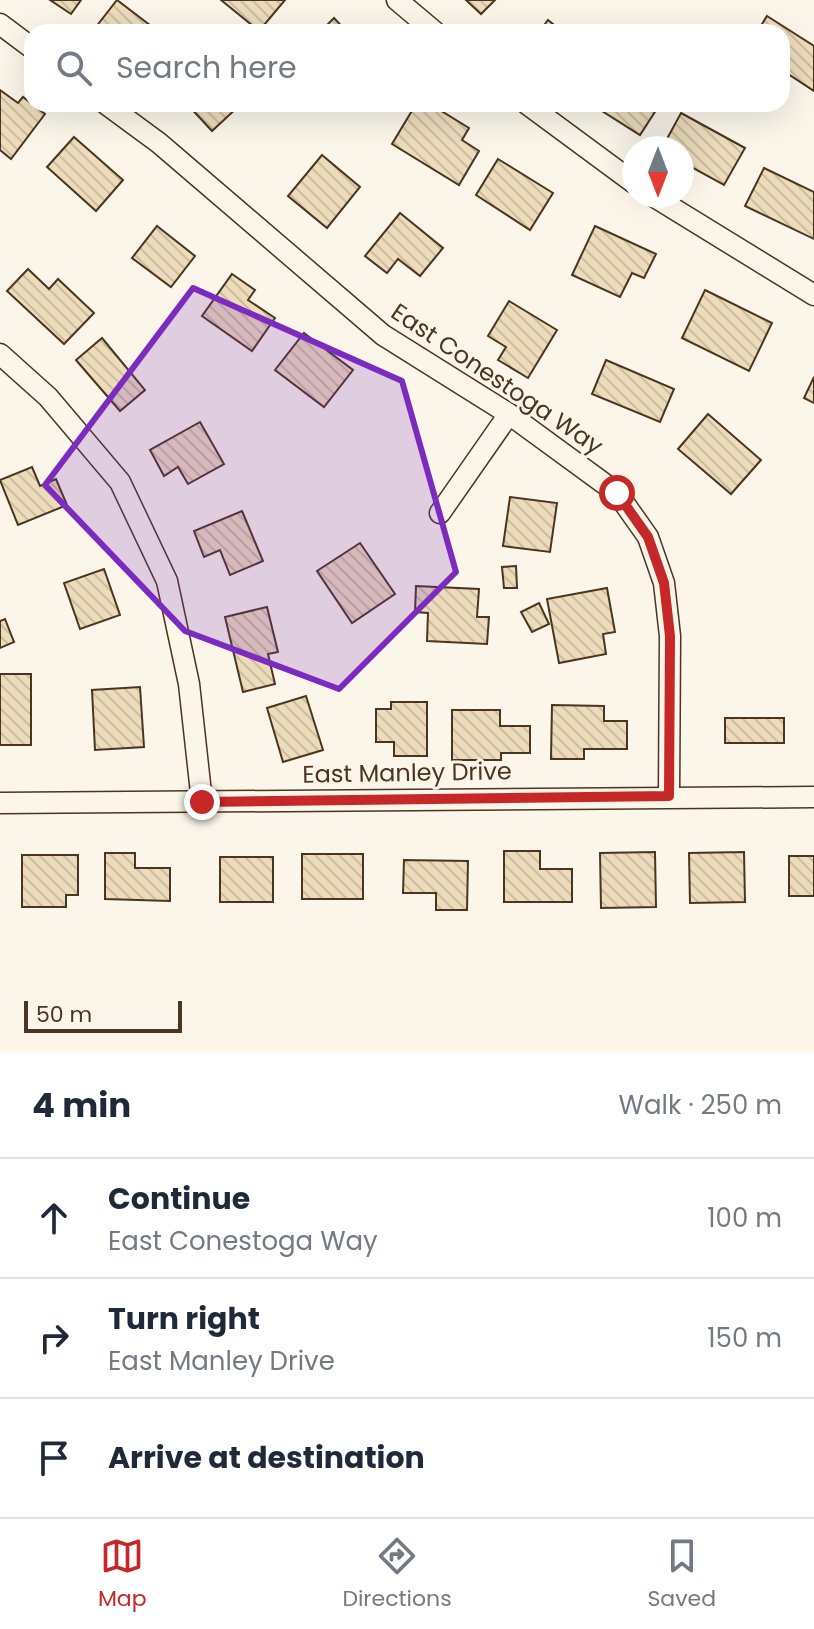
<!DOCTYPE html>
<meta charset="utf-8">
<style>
body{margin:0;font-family:Poppins,sans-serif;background:#f2f2f3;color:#1f2937}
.compass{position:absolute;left:622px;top:136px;width:72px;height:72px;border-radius:50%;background:#fff;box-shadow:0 8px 32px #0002;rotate:180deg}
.scale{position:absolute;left:24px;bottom:20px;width:158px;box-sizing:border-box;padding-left:8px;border:4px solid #4a3520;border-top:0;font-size:22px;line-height:28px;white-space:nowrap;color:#4a3520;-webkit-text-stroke:6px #fbf6e9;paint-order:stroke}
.stop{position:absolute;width:24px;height:24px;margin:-18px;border:6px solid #c62828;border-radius:50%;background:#fff}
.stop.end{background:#c62828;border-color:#fff;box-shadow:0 2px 8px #0008}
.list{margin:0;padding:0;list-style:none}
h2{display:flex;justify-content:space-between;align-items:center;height:104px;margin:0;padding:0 32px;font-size:34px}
h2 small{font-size:26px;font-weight:400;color:#747a83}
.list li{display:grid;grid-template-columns:52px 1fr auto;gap:24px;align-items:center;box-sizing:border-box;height:120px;padding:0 32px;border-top:2px solid #e0e1e3}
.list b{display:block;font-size:30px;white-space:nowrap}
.list p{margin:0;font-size:26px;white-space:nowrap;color:#747a83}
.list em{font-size:26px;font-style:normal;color:#747a83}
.icon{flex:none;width:44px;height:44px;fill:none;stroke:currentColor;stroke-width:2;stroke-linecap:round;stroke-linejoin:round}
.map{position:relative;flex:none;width:814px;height:1053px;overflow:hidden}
.search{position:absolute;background:#fff;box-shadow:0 8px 32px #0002;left:24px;right:24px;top:24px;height:88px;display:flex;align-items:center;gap:20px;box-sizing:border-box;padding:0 28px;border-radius:24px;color:#747a83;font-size:30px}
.sheet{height:464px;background:#fff}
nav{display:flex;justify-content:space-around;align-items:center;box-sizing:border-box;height:112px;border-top:2px solid #e0e1e3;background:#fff;font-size:22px;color:#747a83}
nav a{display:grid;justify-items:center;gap:4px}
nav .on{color:#c62828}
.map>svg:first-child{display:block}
.building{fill:url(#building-back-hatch);stroke:#4a3520;stroke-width:2}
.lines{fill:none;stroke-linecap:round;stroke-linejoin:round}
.minor-casing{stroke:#4a3520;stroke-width:23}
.minor{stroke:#fbf6e9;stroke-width:20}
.route{stroke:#c62828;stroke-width:10}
.marked{fill:#7b2cbf;fill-opacity:0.2;stroke:#7b2cbf;stroke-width:6;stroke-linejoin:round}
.labels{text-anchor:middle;stroke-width:6;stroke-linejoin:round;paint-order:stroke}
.street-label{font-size:24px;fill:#4a3520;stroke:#fbf6e9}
</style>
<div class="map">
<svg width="814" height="1053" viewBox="0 0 814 1053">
<defs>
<pattern id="building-back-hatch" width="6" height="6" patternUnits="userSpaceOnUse" patternTransform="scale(2)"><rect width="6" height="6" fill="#ecdcbc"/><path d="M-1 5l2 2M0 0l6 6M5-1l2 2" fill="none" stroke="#ccbda1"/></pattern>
</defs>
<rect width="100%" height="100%" fill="#fbf6e9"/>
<g class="building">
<path d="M50 0H81L71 14Z"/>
<path d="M117 0 159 32H92Z"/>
<path d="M221 0H285L259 31Z"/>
<path d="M466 0H495L481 14Z"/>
<path d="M767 16 814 46V91L782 70V32H757Z"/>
<path d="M334 18 347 32H320Z"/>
<path d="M548 20 563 32H539Z"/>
<path d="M0 90 18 103 23 97 45 114 11 159 0 150Z"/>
<path d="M187 104H236L239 106 212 131Z"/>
<path d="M416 104H430L469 128 462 140 479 151 459 185 392 144Z"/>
<path d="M591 104H660L640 135Z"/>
<path d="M681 113 745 148 724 185 682 162V148H662Z"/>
<path d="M74 137 123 180 96 211 47 167Z"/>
<path d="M322 155 360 187 327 228 288 196Z"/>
<path d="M498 159 553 193 530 230 476 195Z"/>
<path d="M764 168 814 192V239L745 206Z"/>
<path d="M400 213 443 248 420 276 398 259 387 273 365 256Z"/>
<path d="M157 226 195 256 171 287 132 258Z"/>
<path d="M595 226 656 254 644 278 632 273 620 297 572 275Z"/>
<path d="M28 269 49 289 58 279 94 313 64 344 7 291Z"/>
<path d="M232 274 255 290 248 300 275 318 252 351 202 316Z"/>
<path d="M705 290 772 323 749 371 682 338Z"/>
<path d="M509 301 557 330 528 378 498 360 506 347 488 336Z"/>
<path d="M304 333 353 370 324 407 275 370Z"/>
<path d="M102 338 145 390 120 411 76 360Z"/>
<path d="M606 360 674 389 660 422 592 394Z"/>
<path d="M814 377V403L804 398Z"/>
<path d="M708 414 761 460 731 494 678 449Z"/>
<path d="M200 422 224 464 188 484 178 467 164 476 150 450Z"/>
<path d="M32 467 40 486 56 479 67 505 18 525 0 480Z"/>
<path d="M510 497 557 503 550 552 503 546Z"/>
<path d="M242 511 263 561 230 575 220 550 204 557 194 531Z"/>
<path d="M360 543 395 594 352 623 317 571Z"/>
<path d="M516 566 517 588H504L502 567Z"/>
<path d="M104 569 120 615 80 629 64 583Z"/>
<path d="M416 586 479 589 477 617H489L487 644 427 641 428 613 415 612Z"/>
<path d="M607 588 615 632 603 634 606 654 559 663 547 599Z"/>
<path d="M539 603 549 624 532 632 521 612Z"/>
<path d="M267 607 278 652 268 654 275 684 243 692 225 617Z"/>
<path d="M5 619 14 642 0 648V621Z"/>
<rect x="0" y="674" width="31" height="71"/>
<path d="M140 687 144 747 95 750 92 690Z"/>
<path d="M306 696 323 750 283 762 267 708Z"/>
<path d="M391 702H427V756H394V742H376V709H391Z"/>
<path d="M552 705 604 706V721H627V749H584V759H551Z"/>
<path d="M452 710H500V726H530V753H501V760H452Z"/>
<rect x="725" y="718" width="59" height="25"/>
<path d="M504 851H540V869H572V902H504Z"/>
<path d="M655 852 656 907 601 908 600 853Z"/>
<path d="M744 852 745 902 690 903 689 853Z"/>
<path d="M105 853H135V868H170V901L105 899Z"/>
<rect x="302" y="854" width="61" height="45"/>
<path d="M22 855H78V895H66V907H22Z"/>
<rect x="789" y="856" width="25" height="40"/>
<rect x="220" y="857" width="53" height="45"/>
<path d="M404 860 468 861 467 910H436V893H403Z"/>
</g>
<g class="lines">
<g class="minor-casing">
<g id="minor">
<path d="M397 0 435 32"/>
<path d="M0 24 32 48"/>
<path d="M106 104 159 143 383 335 509 414 617 493 648 537 664 583 670 636 669 796"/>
<path d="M527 104 634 183"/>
<path d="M653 196 814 295"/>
<path d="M0 354 48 397 120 482 167 581 189 684 202 802"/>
<path d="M440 513 509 414"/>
<path d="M0 803 814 797"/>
</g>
</g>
<use href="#minor" class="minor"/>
</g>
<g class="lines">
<path class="route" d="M202 802 669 796 670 636 664 583 648 537 617 493"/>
</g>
<path class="marked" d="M193 288 402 381 456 572 339 689 185 631 45 485Z"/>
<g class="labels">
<g class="street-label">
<text transform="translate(497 379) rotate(34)" y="8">East Conestoga Way</text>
<text transform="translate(407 773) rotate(-1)" y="8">East Manley Drive</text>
</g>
</g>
</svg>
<svg class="compass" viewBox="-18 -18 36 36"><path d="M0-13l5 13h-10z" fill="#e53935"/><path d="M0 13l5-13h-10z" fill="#747a83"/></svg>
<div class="scale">50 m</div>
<div class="stop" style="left:617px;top:493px"></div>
<div class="stop end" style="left:202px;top:802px"></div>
<div class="search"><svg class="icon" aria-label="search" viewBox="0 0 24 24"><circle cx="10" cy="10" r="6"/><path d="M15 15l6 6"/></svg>Search here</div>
</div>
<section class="sheet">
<h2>4 min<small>Walk · 250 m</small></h2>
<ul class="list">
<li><svg class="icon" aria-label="ahead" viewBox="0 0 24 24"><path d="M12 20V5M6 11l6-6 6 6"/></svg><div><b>Continue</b><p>East Conestoga Way</p></div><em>100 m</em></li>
<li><svg class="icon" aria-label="right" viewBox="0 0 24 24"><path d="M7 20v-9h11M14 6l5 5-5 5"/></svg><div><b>Turn right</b><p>East Manley Drive</p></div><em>150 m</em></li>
<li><svg class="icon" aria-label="arrive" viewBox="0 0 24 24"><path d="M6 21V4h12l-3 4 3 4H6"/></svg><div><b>Arrive at destination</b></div></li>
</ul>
</section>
<nav>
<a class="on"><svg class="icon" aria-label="map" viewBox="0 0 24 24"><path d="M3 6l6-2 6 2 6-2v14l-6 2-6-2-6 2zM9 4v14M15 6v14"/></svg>Map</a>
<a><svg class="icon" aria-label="directions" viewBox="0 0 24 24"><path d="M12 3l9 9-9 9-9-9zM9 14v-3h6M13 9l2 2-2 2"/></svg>Directions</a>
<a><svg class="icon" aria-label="saved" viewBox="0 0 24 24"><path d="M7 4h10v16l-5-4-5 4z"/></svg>Saved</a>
</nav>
